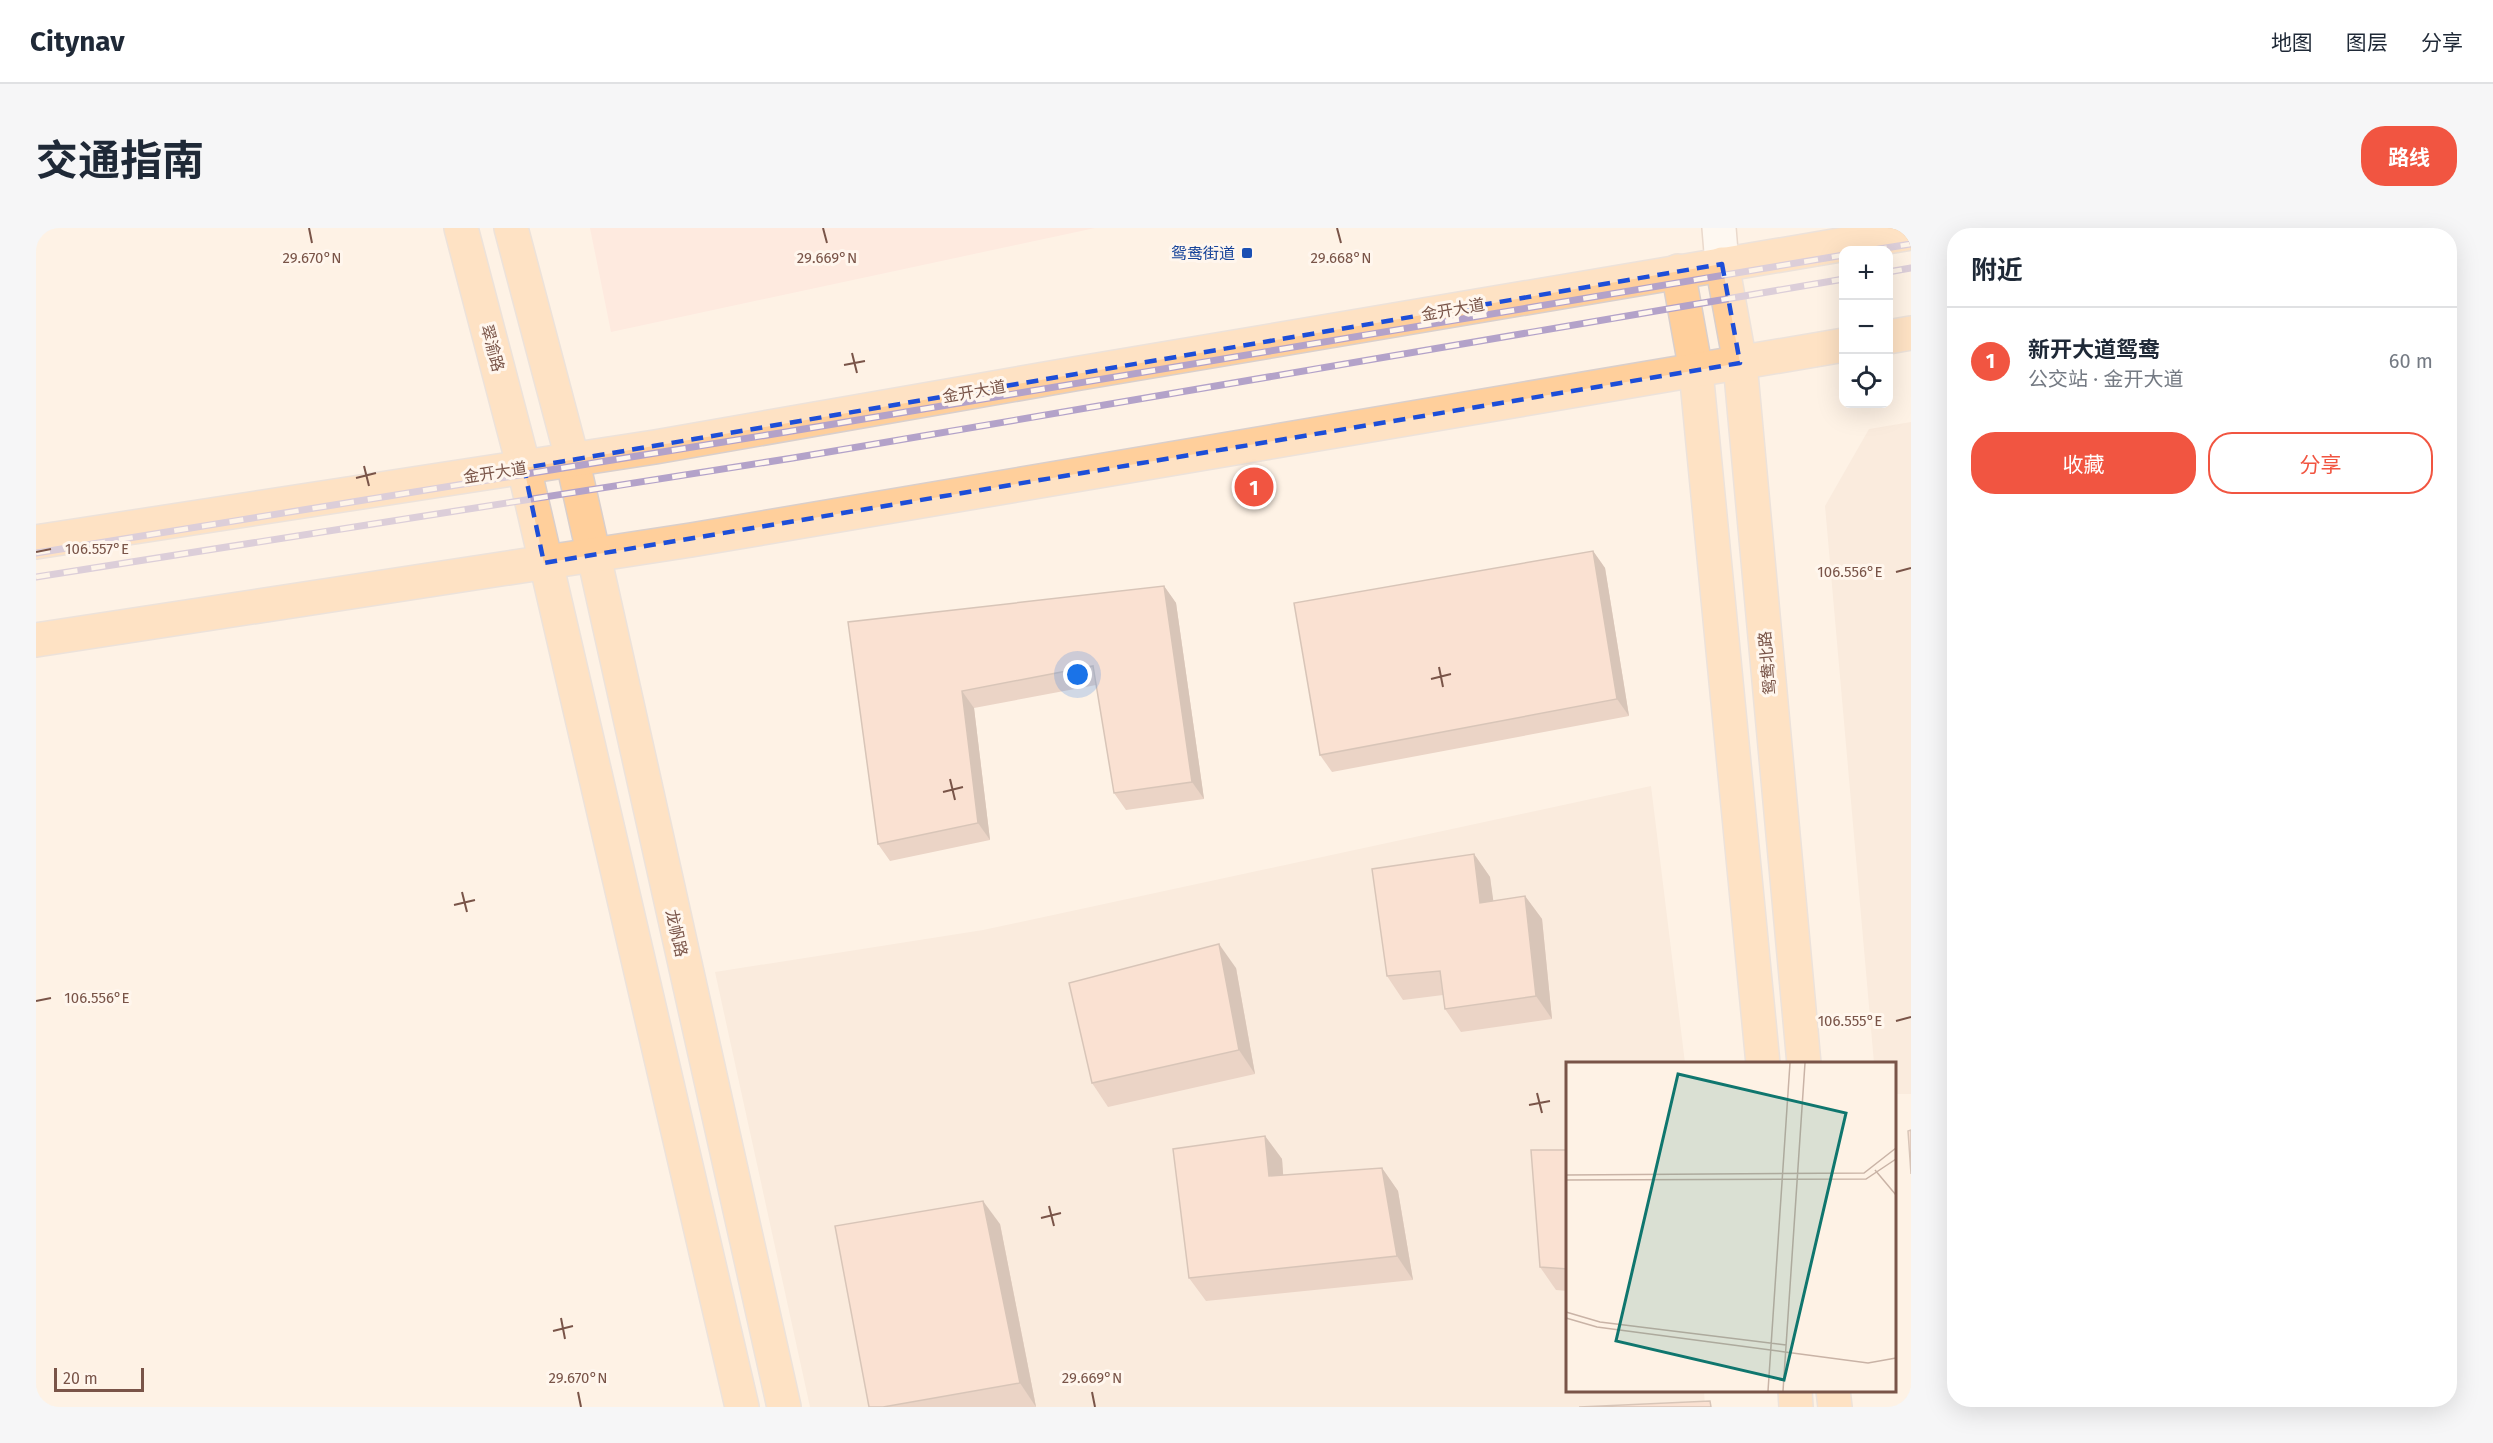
<!DOCTYPE html>
<html lang="zh">
<meta charset="utf-8">
<style>
body{margin:0;font-family:"Fira Sans","Noto Sans SC",sans-serif;background:#f6f6f7;color:#1f2937}
.controls{position:absolute;right:18px;top:18px;display:grid;overflow:hidden;border-radius:12px;box-shadow:0 6px 24px #0002}
.controls button{width:54px;height:54px;display:grid;place-items:center;padding:0;border:0;border-bottom:2px solid #e0e1e3;background:#fff;color:#1f2937;font:30px sans-serif}
.scale{position:absolute;left:18px;bottom:15px;width:90px;box-sizing:border-box;padding-left:6px;border:3px solid #795448;border-top:0;font-size:16px;line-height:21px;white-space:nowrap;color:#795448;-webkit-text-stroke:4px #fff6ed;paint-order:stroke}
.you{position:absolute;left:1042px;top:447px;width:21px;height:21px;margin:-15px;border:4px solid #fff;border-radius:50%;background:#1a73e8;box-shadow:0 0 0 9px #1a73e833}
.badge{display:grid;place-items:center;width:39px;height:39px;border-radius:50%;background:#f15541;color:#fff;font-size:20px;font-weight:700}
.pin{position:absolute;translate:-50% -50%;border:3px solid #fff;box-shadow:0 2px 6px #0006}
.list{margin:0;padding:0;list-style:none}
h2{display:flex;justify-content:space-between;align-items:center;height:78px;margin:0;padding:0 24px;font-size:26px}
h2 small{font-size:20px;font-weight:400;color:#747a83}
.list li{display:grid;grid-template-columns:39px 1fr auto;gap:18px;align-items:center;box-sizing:border-box;height:108px;padding:0 24px;border-top:2px solid #e0e1e3}
.list b{display:block;font-size:22px;white-space:nowrap}
.list p{margin:0;font-size:20px;white-space:nowrap;color:#747a83}
.list em{font-size:20px;font-style:normal;color:#747a83}
.actions{display:flex;gap:12px;padding:18px 24px}
.actions a{flex:1;padding:14px 0;border:2px solid #f15541;border-radius:24px;text-align:center;font-size:21px;color:#f15541}
.actions .main{background:#f15541;color:#fff}
.icon{flex:none;width:33px;height:33px;fill:none;stroke:currentColor;stroke-width:2;stroke-linecap:round;stroke-linejoin:round}
.map{position:relative;flex:none;width:1875px;height:1179px;overflow:hidden;border-radius:24px}
header{display:flex;align-items:center;gap:36px;box-sizing:border-box;height:84px;padding:0 30px;background:#fff;border-bottom:2px solid #e0e1e3}
header strong{font-size:28px}
nav{display:flex;gap:33px;margin-inline-start:auto;font-size:21px}
.intro{display:flex;align-items:center;justify-content:space-between;box-sizing:border-box;height:144px;padding:0 36px}
h1{margin:0;font-size:42px}
.button{padding:15px 27px;border-radius:24px;background:#f15541;color:#fff;font-size:21px;font-weight:700}
main{display:flex;gap:36px;padding:0 36px}
aside{flex:1;background:#fff;border-radius:24px;box-shadow:0 6px 24px #0002}
.map>svg:first-child{display:block}
.residential{fill:#f6e2d3}
.commercial{fill:#ffdfd8}
.lines{fill:none;stroke-linecap:round;stroke-linejoin:round}
.minor-casing{stroke:#d3baad;stroke-width:36}
.major-casing{stroke:#d9cfcc;stroke-width:36}
.minor{stroke:#fff;stroke-width:33}
.major{stroke:#ffcf9b;stroke-width:33}
.rail-casing{stroke:#b3a2c9;stroke-width:7}
.rail{stroke:#fff6ed;stroke-width:4.5;stroke-dasharray:14;stroke-linecap:butt}
.wall{fill:#d4afa0}
.shaded-wall{fill:#ac8f82}
.building{fill:#f6ccba;stroke:#ac8f82;stroke-width:1.5}
.marked{fill:none;stroke:#1d4ed8;stroke-width:4.5;stroke-dasharray:12 8;stroke-linejoin:round}
.ticks{fill:none;stroke:#795448;stroke-width:2}
.transit-dot{fill:#1a4fb4;stroke:#fff6ed;stroke-width:2}
.labels{text-anchor:middle;stroke-width:6;stroke-linejoin:round;paint-order:stroke}
.transit-label{font-size:16px;fill:#164399;stroke:#fff6ed;text-anchor:end}
.street-label{font-size:16px;fill:#795448;stroke:#fff6ed}
.inset-road{fill:none;stroke:#c9b3a6;stroke-width:1.5}
.view{fill:#0f766e;fill-opacity:0.15;stroke:#0f766e;stroke-width:3}
.inset-edge{fill:none;stroke:#795448;stroke-width:3}
.ticks-label{font-size:15px;text-anchor:middle;fill:#795448;stroke:#fff6ed;stroke-width:6;stroke-linejoin:round;paint-order:stroke}
</style>
<header>
<strong>Citynav</strong>
<nav><a>地图</a><a>图层</a><a>分享</a></nav>
</header>
<div class="intro"><h1>交通指南</h1><a class="button">路线</a></div>
<main>
<div class="map">
<svg width="1875" height="1179" viewBox="0 0 1875 1179">
<rect width="100%" height="100%" fill="#fef2e5"/>
<g class="residential">
<path d="M1875 194V866H1859L1858 836 1838 835 1789 278 1833 201Z"/>
<path d="M1615 558 1649 835 1532 836V1162L1668 1163 1669 1179H774L679 744 947 702Z"/>
</g>
<path class="commercial" d="M554 0H1059L575 104Z"/>
<g class="lines">
<g class="minor-casing">
<path id="minor" d="M1683 0 1686 36"/>
</g>
<g class="major-casing">
<g id="major">
<path d="M425 0 488 240 706 1179"/>
<path d="M475 0 536 230 748 1179"/>
<path d="M1686 36 1704 135 1768 836"/>
<path d="M1642 43 1660 143 1727 836"/>
<path d="M1852 109 1875 105"/>
<path d="M0 314 619 219 1038 146 1875 5"/>
<path d="M0 412 655 312 1808 117"/>
<path d="M1759 1162 1760 1179"/>
<path d="M1797 1162 1799 1179"/>
</g>
</g>
<use href="#minor" class="minor"/>
<use href="#major" class="major"/>
<g class="rail-casing">
<g id="rail">
<path d="M1837 22 1875 16"/>
<path d="M1852 44 1875 40"/>
<path d="M0 325 750 204 1808 27"/>
<path d="M0 349 757 230 1808 51"/>
</g>
</g>
<use href="#rail" class="rail"/>
</g>
<g class="wall">
<path d="M1557 323 1569 340 1593 488 1296 544 1284 527Z"/>
<path d="M1128 358 1140 375 1168 571 1090 582 1078 565 1060 457 938 480 954 612 854 633 842 616 812 394Z"/>
<path d="M1438 626 1454 649 1457 673 1489 668 1506 691 1516 791 1425 804 1409 781 1407 767 1367 772 1351 748Z"/>
<path d="M1200 740 1219 846 1072 879 1056 855Z"/>
<path d="M1229 908 1246 931 1247 947 1346 940 1362 963 1377 1052 1170 1073 1153 1050Z"/>
<path d="M1532 922V1063L1520 1062 1504 1039Z"/>
<path d="M964 996 1000 1179H833Z"/>
</g>
<g class="shaded-wall">
<path d="M1557 323 1569 340 1593 488 1581 471Z"/>
<path d="M1128 358 1140 375 1168 571 1156 554Z"/>
<path d="M926 463 938 480 954 612 942 595Z"/>
<path d="M1438 626 1454 649 1461 699 1444 675Z"/>
<path d="M1489 668 1506 691 1516 791 1500 768Z"/>
<path d="M1183 716 1200 740 1219 846 1203 822Z"/>
<path d="M1229 908 1246 931 1249 972 1233 948Z"/>
<path d="M1346 940 1362 963 1377 1052 1361 1028Z"/>
<path d="M947 973 964 996 1000 1179 984 1155Z"/>
</g>
<g class="building">
<path d="M1557 323 1581 471 1284 527 1258 375Z"/>
<path d="M1128 358 1156 554 1078 565 1057 438 926 463 942 595 842 616 812 394Z"/>
<path d="M1438 626 1444 675 1489 668 1500 768 1409 781 1404 743 1351 748 1336 641Z"/>
<path d="M1183 716 1203 822 1056 855 1033 755Z"/>
<path d="M1875 902V946L1872 903Z"/>
<path d="M1229 908 1233 948 1346 940 1361 1028 1153 1050 1137 921Z"/>
<path d="M1495 922H1532V1041L1504 1039Z"/>
<path d="M947 973 984 1155 847 1179H833L799 998Z"/>
<path d="M1674 1173 1675 1179H1543Z"/>
</g>
<path d="M0 0H1875V1179H0ZM1686 36 1704 135 508 335 488 240Z" fill="#fef2e5" fill-opacity=".55" fill-rule="evenodd"/>
<path class="marked" d="M1686 36 1704 135 508 335 488 240Z"/>
<path class="ticks" d="M273 0 276 15M787 0 791 15M1301 0 1305 15M816 125 821 145M808 137 829 133M328 238 333 258M320 250 340 245M0 324 15 321M1860 344 1875 340M1403 439 1407 459M1395 451 1415 446M914 551 919 572M907 564 927 559M426 664 431 684M418 677 439 672M0 773 15 770M1860 793 1875 789M1501 865 1506 885M1493 877 1514 873M1013 978 1018 998M1005 990 1025 985M525 1090 529 1111M517 1103 537 1098M542 1164 545 1179M1056 1164 1059 1179"/>
<rect class="transit-dot" x="1205" y="19" width="12" height="12" rx="3"/>
<g class="labels">
<g class="transit-label">
<text x="1199" y="31">鸳鸯街道</text>
</g>
<g class="street-label">
<text transform="translate(1417 81) rotate(-10)" y="6">金开大道</text>
<text transform="translate(457 120) rotate(75)" y="6">翠渝路</text>
<text transform="translate(938 163) rotate(-10)" y="6">金开大道</text>
<text transform="translate(459 244) rotate(-9)" y="6">金开大道</text>
<text transform="translate(1731 435) rotate(-95)" y="6">鸳鸯北路</text>
<text transform="translate(641 705) rotate(77)" y="6">龙帆路</text>
</g>
</g>
<g transform="translate(1530 834)">
<rect width="330" height="330" fill="#fef2e5"/>
<path class="inset-road" d="M309 108 330 133M0 113 298 111 330 86M0 118 300 117 330 97M0 250 34 260 220 283M0 256 31 265 219 290M219 290 302 301 330 296M202 329 224 1M217 329 239 1"/>
<path class="view" d="M112 12 280 51 218 318 50 279Z"/>
<rect width="330" height="330" class="inset-edge"/>
</g>
<g class="ticks-label">
<text x="276" y="35">29.670°N</text>
<text x="791" y="35">29.669°N</text>
<text x="1305" y="35">29.668°N</text>
<text x="61" y="326">106.557°E</text>
<text x="1814" y="349">106.556°E</text>
<text x="61" y="775">106.556°E</text>
<text x="1814" y="798">106.555°E</text>
<text x="542" y="1155">29.670°N</text>
<text x="1056" y="1155">29.669°N</text>
</g>
</svg>
<div class="controls">
<button>+</button>
<button>−</button>
<button><svg class="icon" aria-label="locate" viewBox="0 0 24 24"><circle cx="12" cy="12" r="6"/><path d="M12 2v4M12 18v4M2 12h4M18 12h4"/></svg></button>
</div>
<div class="scale">20 m</div>
<div class="you"></div>
<div class="pin badge" style="left:1218px;top:259px">1</div>
</div>
<aside>
<h2>附近<small></small></h2>
<ul class="list">
<li><span class="badge">1</span><div><b>新开大道鸳鸯</b><p>公交站 · 金开大道</p></div><em>60 m</em></li>
</ul>
<div class="actions"><a class="main">收藏</a><a>分享</a></div>
</aside>
</main>
